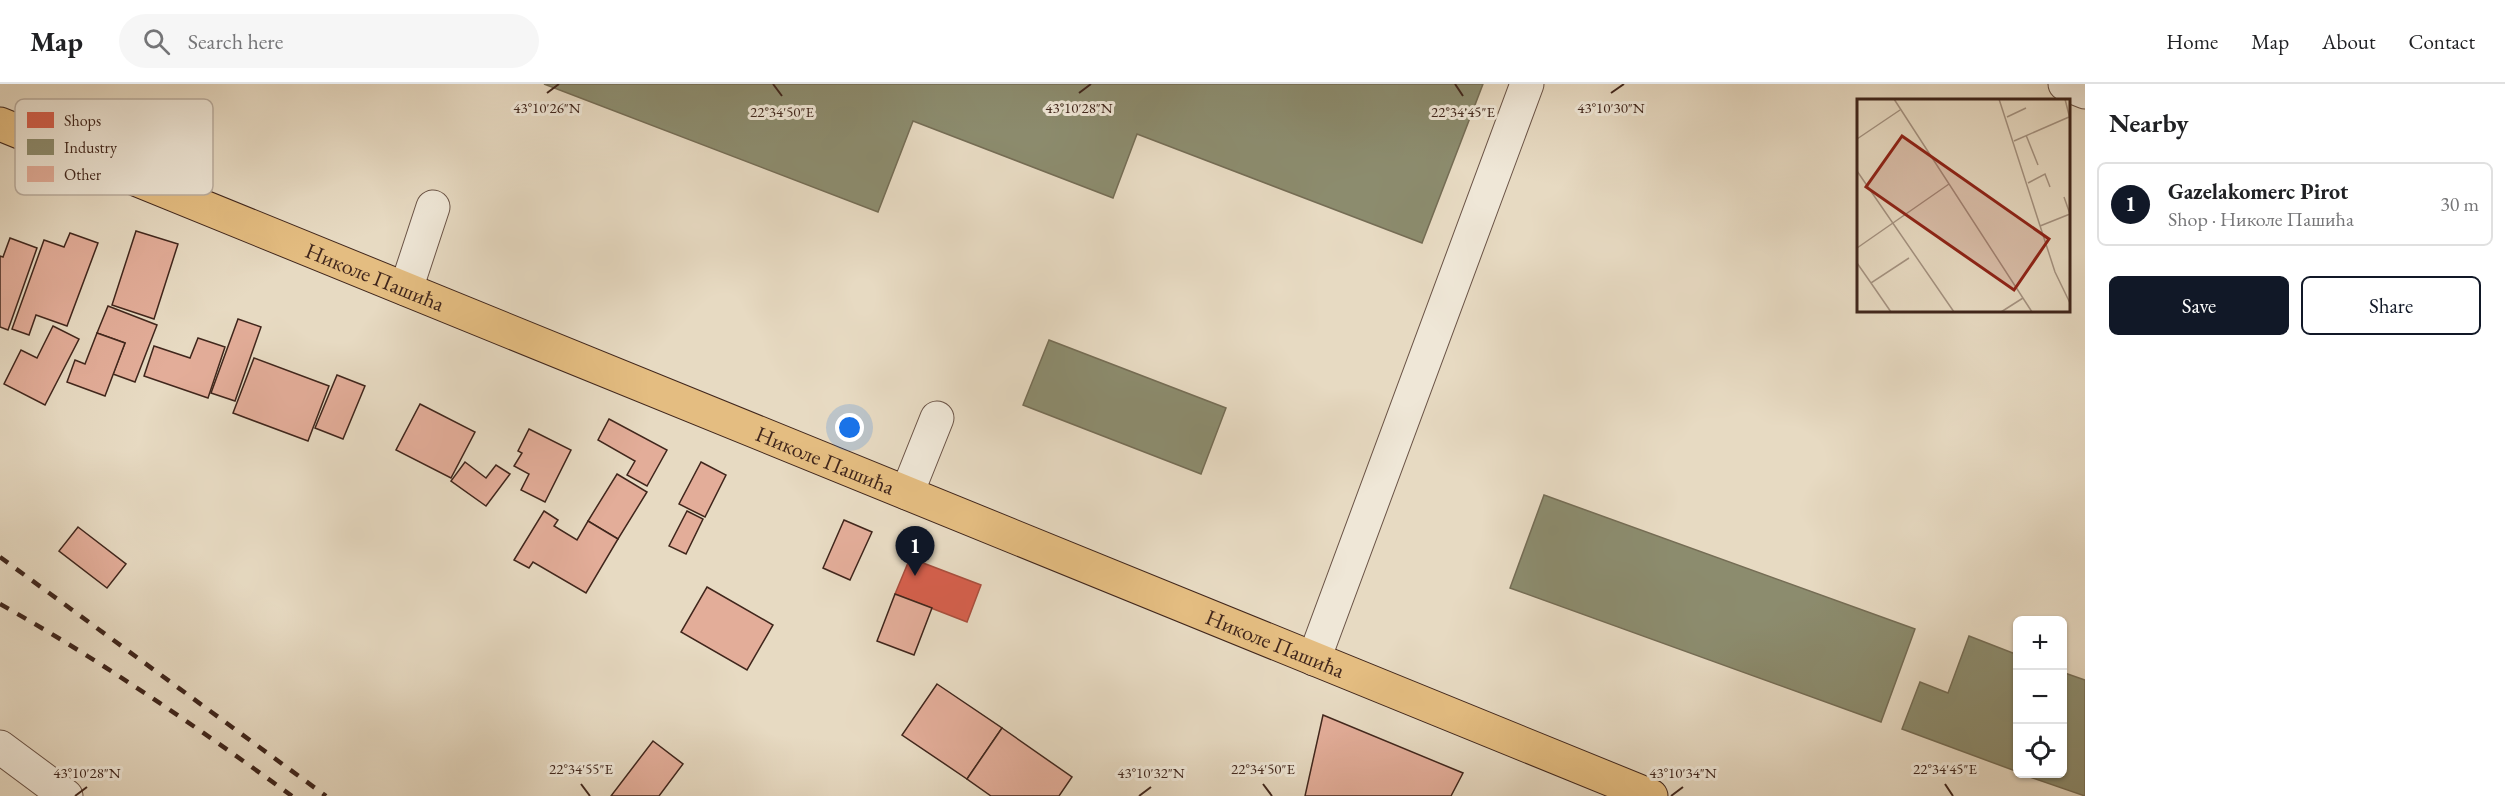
<!DOCTYPE html>
<meta charset="utf-8">
<style>
body{margin:0;font-family:"EB Garamond",serif;background:#f6f6f6;color:#202124}
.controls{position:absolute;right:18px;bottom:18px;display:grid;overflow:hidden;border-radius:9px;box-shadow:0 2px 4px #0004}
.controls button{width:54px;height:54px;display:grid;place-items:center;padding:0;border:0;border-bottom:2px solid #e0e0e0;background:#fff;color:#202124;font:30px sans-serif}
.you{position:absolute;left:850px;top:344px;width:21px;height:21px;margin:-15px;border:4px solid #fff;border-radius:50%;background:#1a73e8;box-shadow:0 0 0 9px #1a73e833}
.badge{display:grid;place-items:center;width:39px;height:39px;border-radius:50%;background:#111827;color:#fff;font-size:20px;font-weight:700}
.pin{position:absolute;translate:-50% -50px;filter:drop-shadow(0 2px 3px #0008)}
.pin::after{content:'';position:absolute;top:32px;width:21px;height:18px;background:inherit;clip-path:polygon(0 0,100% 0,50% 100%)}
.list{margin:0;padding:0;list-style:none}
h2{display:flex;justify-content:space-between;align-items:center;height:78px;margin:0;padding:0 24px;font-size:26px}
h2 small{font-size:20px;font-weight:400;color:#757577}
.list li{display:grid;grid-template-columns:39px 1fr auto;gap:18px;align-items:center;box-sizing:border-box;height:84px;margin:0 12px 12px;padding:0 12px;border:2px solid #e0e0e0;border-radius:9px}
.list b{display:block;font-size:22px;white-space:nowrap}
.list p{margin:0;font-size:20px;white-space:nowrap;color:#757577}
.list em{font-size:20px;font-style:normal;color:#757577}
.actions{display:flex;gap:12px;padding:18px 24px}
.actions a{flex:1;padding:14px 0;border:2px solid #111827;border-radius:9px;text-align:center;font-size:21px;color:#111827}
.actions .main{background:#111827;color:#fff}
.icon{flex:none;width:33px;height:33px;fill:none;stroke:currentColor;stroke-width:2;stroke-linecap:round;stroke-linejoin:round}
.map{position:relative;flex:none;width:2085px;height:712px;overflow:hidden}
header{display:flex;align-items:center;gap:36px;box-sizing:border-box;height:84px;padding:0 30px;background:#fff;border-bottom:2px solid #e0e0e0}
header strong{font-size:28px}
nav{display:flex;gap:33px;margin-inline-start:auto;font-size:21px}
.search{width:420px;height:54px;background:#f6f6f6;display:flex;align-items:center;gap:15px;box-sizing:border-box;padding:0 21px;border-radius:33px;color:#757577;font-size:22px}
main{display:flex}
aside{flex:1;background:#fff}
.map>svg:first-child{display:block}
.shops{fill:#d6604d;stroke:#a94f3e;stroke-width:1.5}
.industry{fill:#8c8c6e;stroke:#756d55;stroke-width:1.5}
.building{fill:#e3ad99;stroke:#40261c;stroke-width:1.5}
.lines{fill:none;stroke-linecap:round;stroke-linejoin:round}
.minor-casing{stroke:#6a5346;stroke-width:35}
.major-casing{stroke:#40261c;stroke-width:35}
.minor{stroke:#efe7d7;stroke-width:33}
.major{stroke:#e4bd81;stroke-width:33}
.rail{stroke:#40261c;stroke-width:4.5;stroke-dasharray:10 10;stroke-linecap:butt}
.ticks{fill:none;stroke:#40261c;stroke-width:2}
.labels{text-anchor:middle;stroke-width:6;stroke-linejoin:round;paint-order:stroke}
.street-label{font-size:22px;fill:#40261c;stroke:#efe7d7}
.inset-road{fill:none;stroke:#a49280;stroke-width:1.5}
.view{fill:#8f2418;fill-opacity:0.15;stroke:#8f2418;stroke-width:3}
.inset-edge{fill:none;stroke:#40261c;stroke-width:3}
.key{fill:#efe7d7;stroke:#baad9f;stroke-width:1.5}
.key-label{font-size:16px;fill:#40261c}
.ticks-label{font-size:15px;text-anchor:middle;fill:#40261c;stroke:#efe7d7;stroke-width:6;stroke-linejoin:round;paint-order:stroke}
</style>
<header>
<strong>Map</strong>
<div class="search"><svg class="icon" aria-label="search" viewBox="0 0 24 24"><circle cx="10" cy="10" r="6"/><path d="M15 15l6 6"/></svg>Search here</div>
<nav><a>Home</a><a>Map</a><a>About</a><a>Contact</a></nav>
</header>
<main>
<div class="map">
<svg width="2085" height="712" viewBox="0 0 2085 712">
<rect width="100%" height="100%" fill="#e7dac2"/>
<filter id="stains"><feTurbulence type="fractalNoise" baseFrequency=".00333" numOctaves="4"/><feColorMatrix values="0 0 0 0 .2 0 0 0 0 .09 0 0 0 0 .02 0 0 0 .5 -.17"/></filter>
<radialGradient id="worn" r=".72"><stop offset=".6" stop-color="#630" stop-opacity="0"/><stop offset="1" stop-color="#630" stop-opacity=".3"/></radialGradient>
<path class="shops" d="M910 474 981 501 967 538 895 510Z"/>
<g class="industry">
<path d="M544 0H1483L1422 159 1137 50 1113 114 913 37 878 128Z"/>
<path d="M1049 256 1226 324 1201 390 1023 321Z"/>
<path d="M1544 411 1915 545 1881 638 1510 504Z"/>
<path d="M1969 552 2018 571V688L1902 645 1920 598 1948 609Z"/>
<path d="M2062 588 2085 596V712L2021 690H2062Z"/>
</g>
<g class="building">
<path d="M136 147 178 160 154 235 112 221Z"/>
<path d="M70 149 98 159 67 242 36 231 29 251 12 245 44 156 64 163Z"/>
<path d="M10 154 37 164 8 246 0 243V172L3 173Z"/>
<path d="M108 222 157 241 135 298 113 290 125 259 97 249Z"/>
<path d="M238 235 261 243 235 317 211 309Z"/>
<path d="M53 242 79 255 45 321 4 300 21 266 37 274Z"/>
<path d="M97 249 125 259 105 312 67 298 75 276 85 280Z"/>
<path d="M198 254 225 263 208 314 144 292 154 262 190 274Z"/>
<path d="M254 274 329 302 308 357 233 329Z"/>
<path d="M337 291 365 302 343 355 315 344Z"/>
<path d="M420 320 475 348 451 394 396 366Z"/>
<path d="M609 335 667 366 647 402 627 391 635 377 598 356Z"/>
<path d="M529 345 571 366 545 418 521 406 529 390 514 382 522 369 518 367Z"/>
<path d="M465 378 486 394 496 381 510 390 486 422 451 397Z"/>
<path d="M701 378 726 391 705 433 679 420Z"/>
<path d="M617 390 647 408 618 455 588 437Z"/>
<path d="M544 427 558 436 554 442 577 456 588 437 618 455 586 509 533 478 529 484 514 476Z"/>
<path d="M687 427 703 435 686 470 669 462Z"/>
<path d="M844 436 872 448 850 496 823 484Z"/>
<path d="M78 443 126 480 107 504 59 467Z"/>
<path d="M707 503 773 541 747 586 681 548Z"/>
<path d="M895 510 932 524 914 571 877 557Z"/>
<path d="M937 600 1002 644 967 695 902 651Z"/>
<path d="M1323 631 1463 689 1451 712H1305Z"/>
<path d="M1002 644 1072 693 1059 712H991L967 695Z"/>
<path d="M653 657 683 680 659 712H611Z"/>
</g>
<g class="lines">
<g class="minor-casing">
<g id="minor">
<path d="M2065 0 2085 8"/>
<path d="M406 205 433 123"/>
<path d="M907 409 937 334"/>
<path d="M1314 575 1527 0"/>
<path d="M0 663 66 712"/>
</g>
</g>
<g class="major-casing">
<g id="major">
<path id="s1" d="M0 40 1651 712"/>
</g>
</g>
<use href="#minor" class="minor"/>
<use href="#major" class="major"/>
<g class="rail">
<path d="M0 473 326 712"/>
<path d="M0 520C102 577 198 644 292 712"/>
</g>
</g>
<path class="ticks" d="M773 0 782 12M1455 0 1463 12M547 9 559 0M1079 9 1091 0M1611 9 1624 0M581 700 590 712M1263 700 1272 712M1945 700 1953 712M75 712 87 703M1139 712 1151 703M1671 712 1683 703"/>
<g class="labels">
<g class="street-label">
<text dy="8" stroke="none"><textPath href="#s1" startOffset="405">Николе Пашића</textPath></text>
<text dy="8" stroke="none"><textPath href="#s1" startOffset="891">Николе Пашића</textPath></text>
<text dy="8" stroke="none"><textPath href="#s1" startOffset="1377">Николе Пашића</textPath></text>
</g>
</g>
<g transform="translate(1857 15)">
<rect width="213" height="213" fill="#e7dac2"/>
<path class="inset-road" d="M37 0 175 213M142 0 198 173 213 204M208 0 213 20M150 18 169 9M169 36 181 66M0 40 43 11M157 42 212 18M0 72 97 213M171 84 188 75 193 88M207 98 213 115M183 127 213 115M0 149 92 85M0 164 14 184 52 159M14 184 34 213M144 213 166 199"/>
<path class="view" d="M45 37 192 140 157 191 9 88Z"/>
<rect width="213" height="213" class="inset-edge"/>
</g>
<rect x="15" y="15" width="198" height="96" rx="9" class="key"/>
<rect x="27" y="28" width="27" height="16" fill="#d6604d"/>
<rect x="27" y="55" width="27" height="16" fill="#8c8c6e"/>
<rect x="27" y="82" width="27" height="16" fill="#e3ad99"/>
<g class="key-label">
<text x="64" y="42">Shops</text>
<text x="64" y="69">Industry</text>
<text x="64" y="96">Other</text>
</g>
<g class="ticks-label">
<text x="1079" y="29">43°10'28"N</text>
<text x="1611" y="29">43°10'30"N</text>
<text x="547" y="29">43°10'26"N</text>
<text x="782" y="33">22°34'50"E</text>
<text x="1463" y="33">22°34'45"E</text>
<text x="581" y="690">22°34'55"E</text>
<text x="1263" y="690">22°34'50"E</text>
<text x="1945" y="690">22°34'45"E</text>
<text x="87" y="694">43°10'28"N</text>
<text x="1151" y="694">43°10'32"N</text>
<text x="1683" y="694">43°10'34"N</text>
</g>
<rect width="100%" height="100%" filter="url(#stains)"/>
<rect width="100%" height="100%" fill="url(#worn)"/>
</svg>
<div class="controls">
<button>+</button>
<button>−</button>
<button><svg class="icon" aria-label="locate" viewBox="0 0 24 24"><circle cx="12" cy="12" r="6"/><path d="M12 2v4M12 18v4M2 12h4M18 12h4"/></svg></button>
</div>
<div class="you"></div>
<div class="pin badge" style="left:915px;top:492px">1</div>
</div>
<aside>
<h2>Nearby<small></small></h2>
<ul class="list">
<li><span class="badge">1</span><div><b>Gazelakomerc Pirot</b><p>Shop · Николе Пашића</p></div><em>30 m</em></li>
</ul>
<div class="actions"><a class="main">Save</a><a>Share</a></div>
</aside>
</main>
